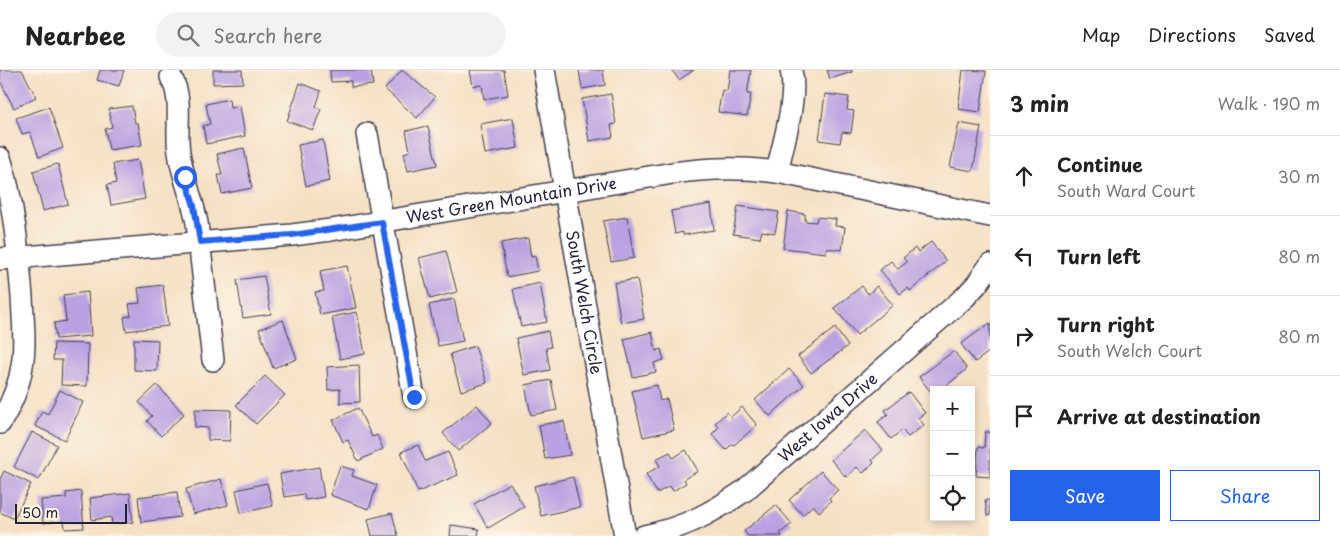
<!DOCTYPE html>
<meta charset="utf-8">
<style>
body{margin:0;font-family:"Playpen Sans",sans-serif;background:#f2f2f2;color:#222}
.controls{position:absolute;right:15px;bottom:15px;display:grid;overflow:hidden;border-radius:0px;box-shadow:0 2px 8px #0003}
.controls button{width:45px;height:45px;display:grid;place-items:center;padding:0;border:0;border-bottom:1px solid #e0e0e0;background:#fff;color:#222;font:25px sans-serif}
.scale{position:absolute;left:15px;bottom:12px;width:112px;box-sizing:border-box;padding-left:5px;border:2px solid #22223b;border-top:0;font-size:14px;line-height:18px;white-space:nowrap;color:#22223b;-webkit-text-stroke:4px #fcf5e5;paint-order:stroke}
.stop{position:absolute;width:15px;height:15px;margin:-11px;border:4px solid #2563eb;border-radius:50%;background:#fff}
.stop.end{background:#2563eb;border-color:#fff;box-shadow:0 1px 5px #0008}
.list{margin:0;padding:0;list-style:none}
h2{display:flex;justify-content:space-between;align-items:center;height:65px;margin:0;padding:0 20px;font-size:21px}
h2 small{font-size:16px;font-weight:400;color:#767676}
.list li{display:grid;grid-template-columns:32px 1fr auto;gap:15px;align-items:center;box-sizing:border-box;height:80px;padding:0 20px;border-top:1px solid #e0e0e0}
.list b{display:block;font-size:19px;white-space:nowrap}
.list p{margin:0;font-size:16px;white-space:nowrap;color:#767676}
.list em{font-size:16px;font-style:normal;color:#767676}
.actions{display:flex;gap:10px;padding:15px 20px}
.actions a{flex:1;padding:11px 0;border:1px solid #2563eb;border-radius:0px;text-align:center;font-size:18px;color:#2563eb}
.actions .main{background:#2563eb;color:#fff}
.icon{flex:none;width:28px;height:28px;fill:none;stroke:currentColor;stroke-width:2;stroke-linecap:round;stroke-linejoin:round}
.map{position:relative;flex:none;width:990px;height:466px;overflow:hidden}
header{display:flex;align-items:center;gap:30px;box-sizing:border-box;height:70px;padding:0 25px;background:#fff;border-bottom:1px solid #e0e0e0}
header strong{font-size:24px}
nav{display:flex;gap:28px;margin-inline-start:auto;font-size:18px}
.search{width:350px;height:45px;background:#f2f2f2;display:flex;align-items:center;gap:12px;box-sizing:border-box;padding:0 18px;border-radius:28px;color:#767676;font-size:19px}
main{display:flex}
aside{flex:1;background:#fff}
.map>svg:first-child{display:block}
.building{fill:#baa2e2}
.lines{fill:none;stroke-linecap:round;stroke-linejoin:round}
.minor-casing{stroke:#423e50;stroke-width:24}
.minor{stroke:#fff;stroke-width:21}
.route{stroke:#2563eb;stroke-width:6}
.labels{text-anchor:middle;stroke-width:4.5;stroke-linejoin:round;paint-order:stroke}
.street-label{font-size:16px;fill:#22223b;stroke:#fcf5e5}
</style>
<header>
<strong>Nearbee</strong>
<div class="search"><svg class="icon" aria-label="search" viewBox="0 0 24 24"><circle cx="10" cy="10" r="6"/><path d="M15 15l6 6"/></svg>Search here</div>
<nav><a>Map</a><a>Directions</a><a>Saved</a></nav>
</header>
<main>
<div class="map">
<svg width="990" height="466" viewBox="0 0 990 466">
<rect width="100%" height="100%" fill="#fcf5e5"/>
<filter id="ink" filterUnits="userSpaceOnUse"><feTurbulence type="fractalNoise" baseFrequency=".02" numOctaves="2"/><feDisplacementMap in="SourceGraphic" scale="10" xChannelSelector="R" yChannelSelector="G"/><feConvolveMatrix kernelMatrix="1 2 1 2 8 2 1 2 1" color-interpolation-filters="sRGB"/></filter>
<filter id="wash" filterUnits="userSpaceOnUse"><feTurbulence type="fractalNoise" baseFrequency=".0096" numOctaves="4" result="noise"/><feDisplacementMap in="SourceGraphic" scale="20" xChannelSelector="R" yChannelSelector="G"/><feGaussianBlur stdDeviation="1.12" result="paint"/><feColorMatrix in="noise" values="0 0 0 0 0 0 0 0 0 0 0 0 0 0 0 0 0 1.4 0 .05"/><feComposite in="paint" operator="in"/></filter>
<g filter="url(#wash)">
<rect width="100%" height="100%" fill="#f5e0c4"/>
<g id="blocks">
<g class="building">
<path d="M0 0H22L36 27 14 38 0 11Z"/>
<path d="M100 0H124L119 16 97 10Z"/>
<path d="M213 0H242L243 13 213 14Z"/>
<path d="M330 0H371L373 15 351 17V11L331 12Z"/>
<path d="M402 0 435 27 417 48 385 19Z"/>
<path d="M470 0H504L508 25 484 29 482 15 473 16Z"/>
<path d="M579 0H603L605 15 582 19Z"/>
<path d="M672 0H694L679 10Z"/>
<path d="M730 0H751L747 24H751L747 46 718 42 722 20 727 21Z"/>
<path d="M827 0H852V2L830 9Z"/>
<path d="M963 0 986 1 980 42 958 39Z"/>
<path d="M300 13 321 21 316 37 321 39 313 60 287 51Z"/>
<path d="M611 24 616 54 611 55 613 67 589 71 582 29Z"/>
<path d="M825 24 849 27 847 40 854 41 851 63 842 62 840 73 819 70Z"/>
<path d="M229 29 230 38 240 36 245 66 206 74 203 56 210 54 206 34Z"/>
<path d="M132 36 135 53H138L142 75 109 80 105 59 112 57 109 39Z"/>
<path d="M49 37 63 78 39 87 30 62 22 64 16 48Z"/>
<path d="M513 48 518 78 485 84 480 54Z"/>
<path d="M959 53 981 57 973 101 950 97Z"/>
<path d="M428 56 437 95 408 101 404 83 410 81 406 61Z"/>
<path d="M323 70 330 111 306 116 298 75Z"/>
<path d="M244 78 252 118 222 124 218 105H222L217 84Z"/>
<path d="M138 90 145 129 111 135 107 115 116 113 113 94Z"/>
<path d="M58 94 68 134 43 141 33 101Z"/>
<path d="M711 134 714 160 683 165V162L675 164 671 141Z"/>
<path d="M738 136 779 142 775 163 762 161 760 168 733 164Z"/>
<path d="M788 141 805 144V151L816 152 817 147 836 149 835 156 845 157 842 180 826 178V183L783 178Z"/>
<path d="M627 147 634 188 611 192 603 151Z"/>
<path d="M528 168 531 187 535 186 538 201 507 207 501 173Z"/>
<path d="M931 172 946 191 910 221 908 218 900 224 880 200 891 191 898 199 907 192 903 188 915 178 918 182Z"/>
<path d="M446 181 457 222 430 229 419 188Z"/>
<path d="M347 196 356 238 320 245 315 222 324 221 320 201Z"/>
<path d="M264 206 271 244 243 248 237 210Z"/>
<path d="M637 209 644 249 621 253 614 213Z"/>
<path d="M540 213 547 252 521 257 513 219Z"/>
<path d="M163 215 168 256 126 261 124 247 131 246 129 234 140 233 138 218Z"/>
<path d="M862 216 868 224 877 216 893 235 857 265 834 238Z"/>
<path d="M88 222 91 266 56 269 54 253 66 251 63 225Z"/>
<path d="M454 229 463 271 438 276 429 235Z"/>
<path d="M357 242 365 284 340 289 332 247Z"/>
<path d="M283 250 297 289 273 298 259 259Z"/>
<path d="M990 253V281L975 292 961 274Z"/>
<path d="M835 258 848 276 811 303 798 286Z"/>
<path d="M548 261 551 277 546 278 550 300 524 305 516 268Z"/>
<path d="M652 262 656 281 661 279 664 290 654 293 656 302 633 307 624 269Z"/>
<path d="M134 269 158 270 157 301 134 300Z"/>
<path d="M54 273 88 274 87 316 61 315 62 290H53Z"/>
<path d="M475 276 487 313 461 321 450 284Z"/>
<path d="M954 281 967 299 941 320H934V326L919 307Z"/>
<path d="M359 295 360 332 340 333V319L328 320 327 297Z"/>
<path d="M789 299 804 315 770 346 755 330Z"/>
<path d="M265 306 285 325 256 354 236 335Z"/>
<path d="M551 310 557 340 531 345 525 315Z"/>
<path d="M157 315 184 344 161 366 147 351 152 346 139 332Z"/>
<path d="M657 315 660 331 667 329 674 360 643 367 632 321Z"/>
<path d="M60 320 83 332 65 370 35 356 42 341 48 344Z"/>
<path d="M909 322 925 343 918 348 924 355 908 367 902 360 891 369 878 352 888 344 885 340Z"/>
<path d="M477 335 492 353 458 381 443 363Z"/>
<path d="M742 337 757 355 734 375 732 374 726 380 712 364 719 357 715 353 727 342 731 347Z"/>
<path d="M358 338 372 367 377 365 383 379 358 391 348 370 343 372 333 350Z"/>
<path d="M195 339 231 340 230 371 208 370V358L195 357Z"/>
<path d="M564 351 570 385 545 389 539 355Z"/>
<path d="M865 360 883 380 872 390 874 393 863 403 857 397 846 407 831 390Z"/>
<path d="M32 362 57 375 39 410 14 397Z"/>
<path d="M985 362H990V407L976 406 978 377 984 378Z"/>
<path d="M418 375 425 391 448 382 458 405 418 422 401 382Z"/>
<path d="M686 380 698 401 684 409 686 413 673 421 670 416 657 423 646 404 660 396 656 389 670 382 673 388Z"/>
<path d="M340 396 354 400 352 406 377 415 369 439 330 425Z"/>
<path d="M319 397 324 427 305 430 304 424 284 427 280 404Z"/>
<path d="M4 401 31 414 14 449 0 442V409Z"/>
<path d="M821 401 838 420 829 428 831 431 819 442 813 435 803 445 789 430Z"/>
<path d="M573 407 580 437 541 446 534 416Z"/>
<path d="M221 409 228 435 193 444 186 419Z"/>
<path d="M267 413 273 436 241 443 236 420Z"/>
<path d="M510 413 524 437 488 458 474 434Z"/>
<path d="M81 421 84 458 65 459 64 451 43 453 41 430 66 428V423Z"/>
<path d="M177 422 180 447 141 452 138 427Z"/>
<path d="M130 423 133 452 112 454 111 447 92 450 90 428Z"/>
<path d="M985 430H990V445L987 446Z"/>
<path d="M776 435 792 454 780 463 782 466H748L744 461Z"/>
<path d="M392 443 398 466H372L368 449Z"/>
<path d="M451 455 479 459 478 466H450Z"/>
</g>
</g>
</g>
<g filter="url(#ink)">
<use href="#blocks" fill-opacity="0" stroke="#423e50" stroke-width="1"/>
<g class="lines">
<g class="minor-casing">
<g id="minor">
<path id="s1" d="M544 0 625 466"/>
<path d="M171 7C184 31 175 56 179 82 182 106 193 129 197 153L213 290"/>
<path d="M367 64 414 327"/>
<path d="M0 88C14 132 18 181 22 227 23 250 26 273 22 296 19 317 11 335 0 353"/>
<path d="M777 102C783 73 798 28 791 0"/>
<path id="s2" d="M0 189 292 165 331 160 673 103C709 98 742 97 777 102L990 146"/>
<path id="s3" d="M644 466C684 458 710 444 744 421L965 227 977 214 990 195"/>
</g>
</g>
<use href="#minor" class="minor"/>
</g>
</g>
<g class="lines" filter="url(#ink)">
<path class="route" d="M185 107 194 136 200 172 292 165 382 152 414 327"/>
</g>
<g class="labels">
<g class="street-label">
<text dy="6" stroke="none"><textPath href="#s2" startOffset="515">West Green Mountain Drive</textPath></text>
<text dy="6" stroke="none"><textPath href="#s1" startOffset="236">South Welch Circle</textPath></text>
<text dy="6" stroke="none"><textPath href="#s3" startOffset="222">West Iowa Drive</textPath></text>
</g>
</g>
</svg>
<div class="controls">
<button>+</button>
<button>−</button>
<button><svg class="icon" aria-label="locate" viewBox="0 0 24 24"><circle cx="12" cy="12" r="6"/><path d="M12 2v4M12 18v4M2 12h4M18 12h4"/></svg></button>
</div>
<div class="scale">50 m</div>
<div class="stop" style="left:185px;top:107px"></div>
<div class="stop end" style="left:414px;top:327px"></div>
</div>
<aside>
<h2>3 min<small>Walk · 190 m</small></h2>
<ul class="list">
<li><svg class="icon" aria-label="ahead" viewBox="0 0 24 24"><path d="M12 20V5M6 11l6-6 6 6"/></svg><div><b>Continue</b><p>South Ward Court</p></div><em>30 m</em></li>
<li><svg class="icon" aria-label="left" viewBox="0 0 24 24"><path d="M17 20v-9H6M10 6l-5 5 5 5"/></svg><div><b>Turn left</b></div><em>80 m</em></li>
<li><svg class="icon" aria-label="right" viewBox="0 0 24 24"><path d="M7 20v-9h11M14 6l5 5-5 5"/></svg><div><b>Turn right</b><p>South Welch Court</p></div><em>80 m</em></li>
<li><svg class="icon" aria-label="arrive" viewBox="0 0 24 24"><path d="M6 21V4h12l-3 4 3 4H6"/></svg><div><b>Arrive at destination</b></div></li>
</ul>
<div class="actions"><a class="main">Save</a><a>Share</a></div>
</aside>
</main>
